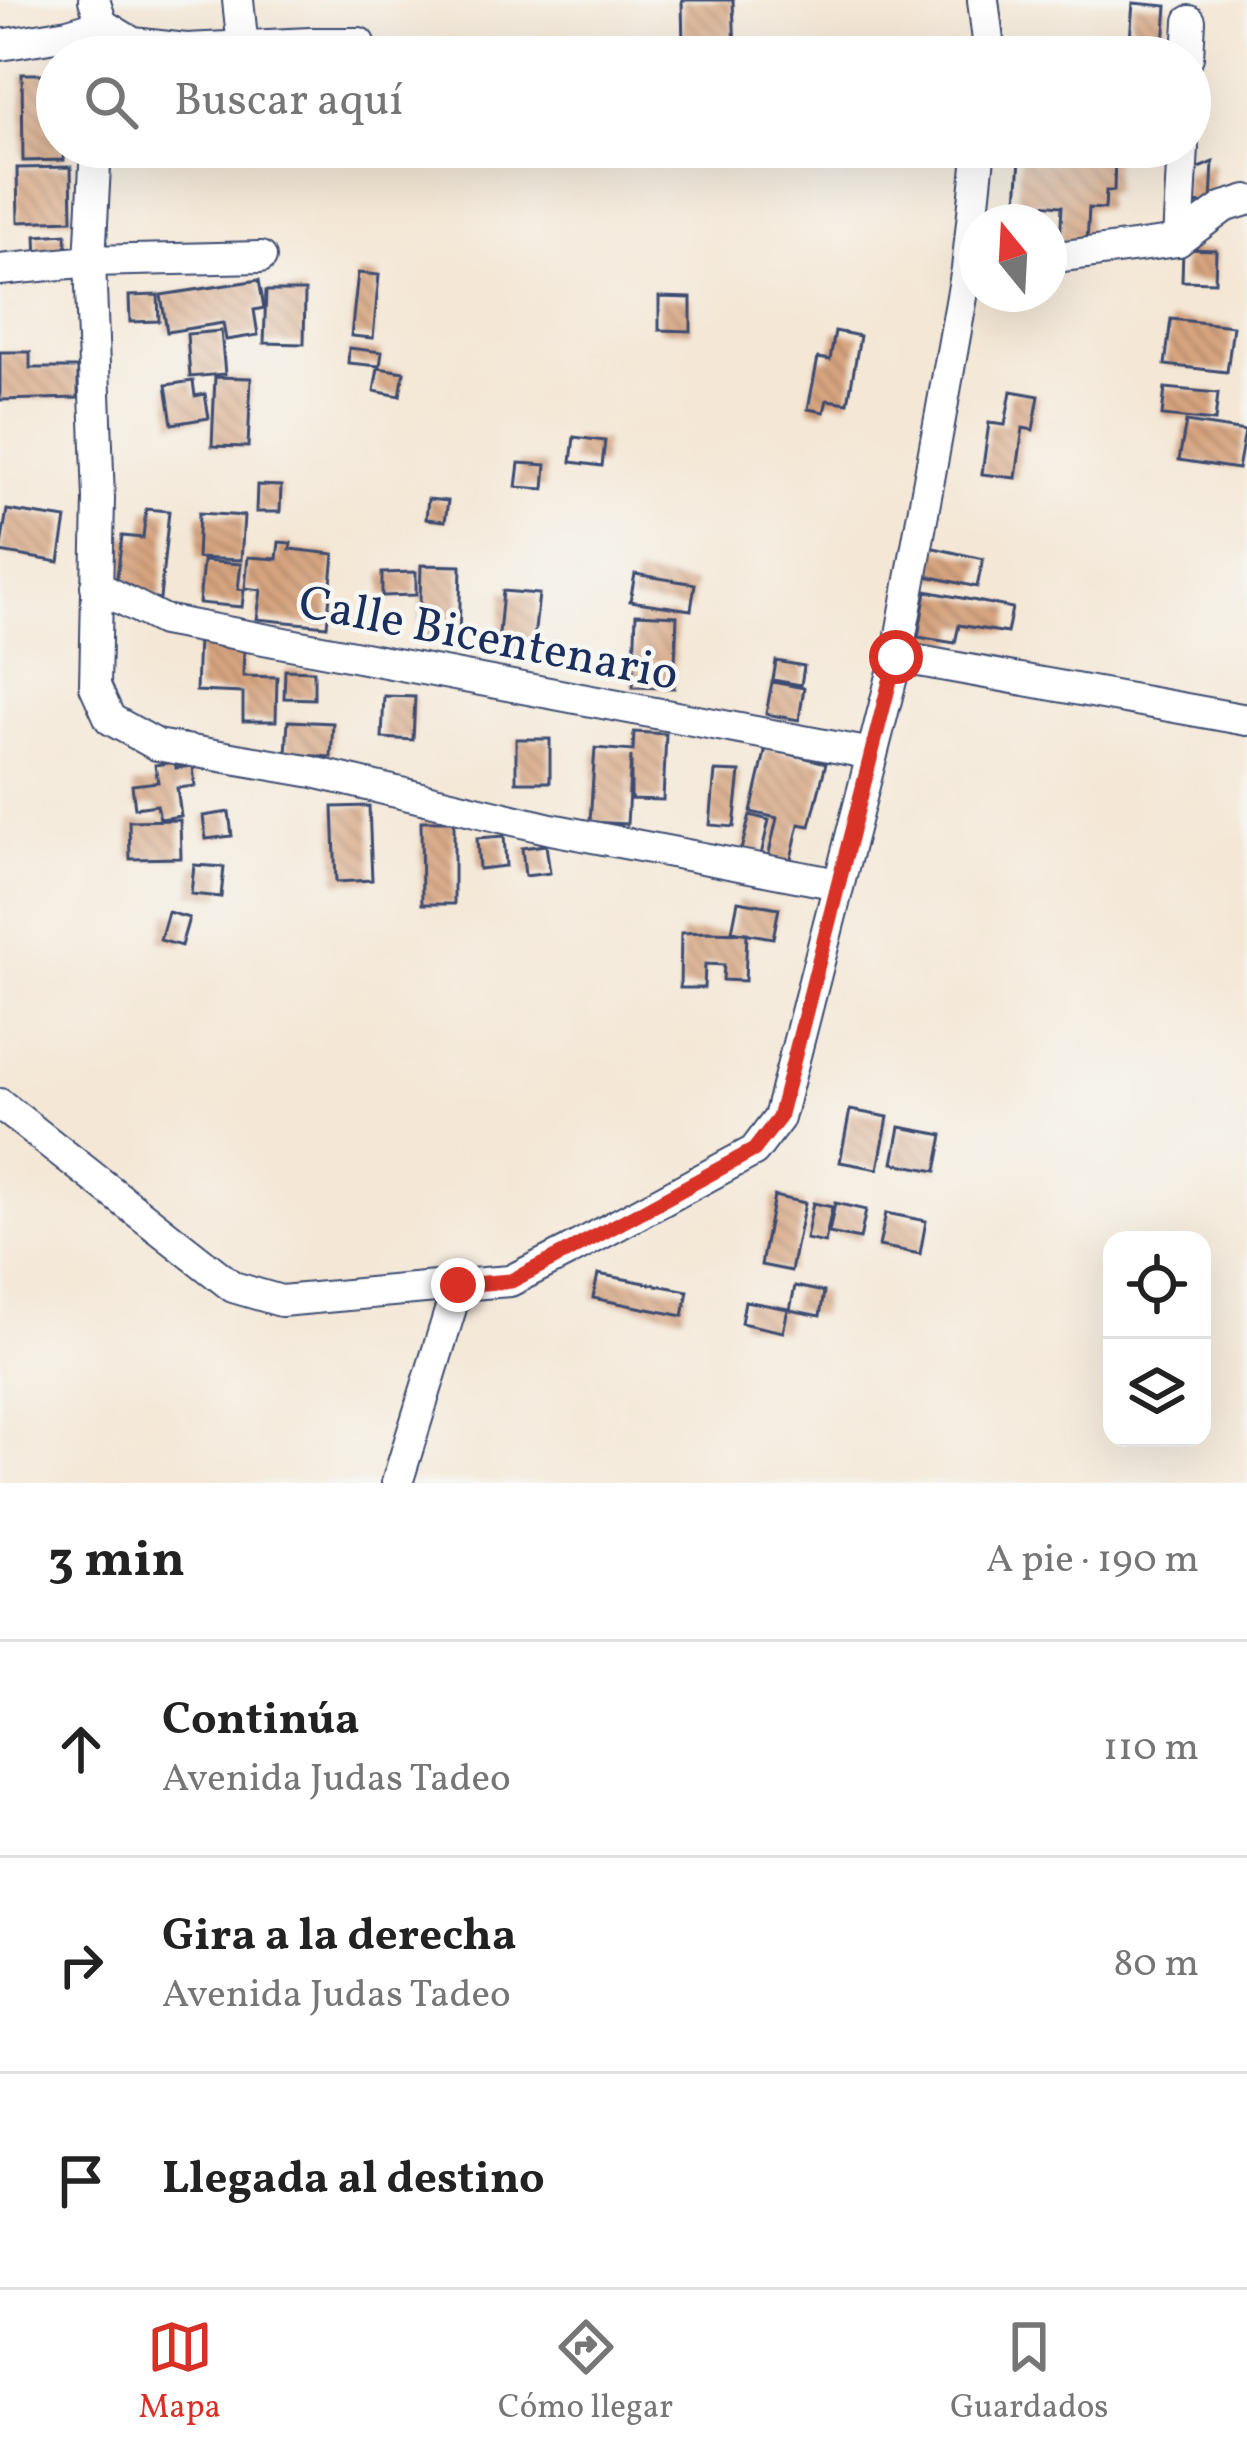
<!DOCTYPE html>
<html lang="es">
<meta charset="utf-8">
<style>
body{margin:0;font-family:Vollkorn,serif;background:#f2f2f2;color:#222}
.controls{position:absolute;right:36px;bottom:36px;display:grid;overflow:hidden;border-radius:24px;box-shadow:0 12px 48px #0002}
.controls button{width:108px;height:108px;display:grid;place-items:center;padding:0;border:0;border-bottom:3px solid #e0e0e0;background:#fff;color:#222;font:60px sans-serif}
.compass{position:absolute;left:959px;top:204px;width:108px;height:108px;border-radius:50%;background:#fff;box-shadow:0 12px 48px #0002;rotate:342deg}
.stop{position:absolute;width:36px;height:36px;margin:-27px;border:9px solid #d93025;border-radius:50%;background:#fff}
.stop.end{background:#d93025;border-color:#fff;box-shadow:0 3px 12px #0008}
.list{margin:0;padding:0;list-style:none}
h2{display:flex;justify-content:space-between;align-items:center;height:156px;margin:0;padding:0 48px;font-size:51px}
h2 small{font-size:39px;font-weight:400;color:#767676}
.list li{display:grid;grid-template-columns:78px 1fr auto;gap:36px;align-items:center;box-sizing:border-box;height:216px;padding:0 48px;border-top:3px solid #e0e0e0}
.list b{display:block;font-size:45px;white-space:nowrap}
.list p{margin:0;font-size:39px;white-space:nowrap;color:#767676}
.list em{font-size:39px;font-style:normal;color:#767676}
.icon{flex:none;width:66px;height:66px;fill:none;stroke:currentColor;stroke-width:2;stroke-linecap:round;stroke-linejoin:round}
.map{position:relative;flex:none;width:1247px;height:1483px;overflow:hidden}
.search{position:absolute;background:#fff;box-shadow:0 12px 48px #0002;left:36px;right:36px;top:36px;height:132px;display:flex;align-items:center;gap:30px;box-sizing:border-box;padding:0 42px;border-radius:66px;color:#767676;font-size:45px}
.sheet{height:804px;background:#fff}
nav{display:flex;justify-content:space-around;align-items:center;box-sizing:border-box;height:168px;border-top:3px solid #e0e0e0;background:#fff;font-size:33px;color:#767676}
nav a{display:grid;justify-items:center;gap:6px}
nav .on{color:#d93025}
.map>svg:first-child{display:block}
.building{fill:url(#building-back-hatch)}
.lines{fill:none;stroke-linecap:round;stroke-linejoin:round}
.street-casing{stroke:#3c4b70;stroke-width:34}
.street{stroke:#fff;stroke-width:30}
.route{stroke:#d93025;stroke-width:15}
.labels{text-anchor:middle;stroke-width:9;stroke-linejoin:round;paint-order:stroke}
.street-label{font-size:48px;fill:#1b2f5e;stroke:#f6f6f2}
</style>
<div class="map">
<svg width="1247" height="1483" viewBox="0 0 1247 1483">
<defs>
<pattern id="building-back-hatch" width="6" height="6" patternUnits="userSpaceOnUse" patternTransform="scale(3)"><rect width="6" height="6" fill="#d7a47f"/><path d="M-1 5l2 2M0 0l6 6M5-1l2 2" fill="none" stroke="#ae866b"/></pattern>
</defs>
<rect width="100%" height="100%" fill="#f6f6f2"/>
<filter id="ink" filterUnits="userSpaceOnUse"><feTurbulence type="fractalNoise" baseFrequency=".00833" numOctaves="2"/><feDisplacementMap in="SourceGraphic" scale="24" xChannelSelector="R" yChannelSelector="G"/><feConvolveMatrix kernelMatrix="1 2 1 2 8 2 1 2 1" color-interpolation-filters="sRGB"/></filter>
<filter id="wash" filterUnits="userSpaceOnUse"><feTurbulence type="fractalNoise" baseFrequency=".004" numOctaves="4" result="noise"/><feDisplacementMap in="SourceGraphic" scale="48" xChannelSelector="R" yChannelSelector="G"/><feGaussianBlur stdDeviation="2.7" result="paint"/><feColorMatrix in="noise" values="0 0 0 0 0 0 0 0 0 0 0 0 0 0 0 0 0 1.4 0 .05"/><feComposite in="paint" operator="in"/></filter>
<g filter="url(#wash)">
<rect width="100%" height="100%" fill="#f4e7d5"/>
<g id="blocks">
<g class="building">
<path d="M682 0H733L735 53 690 54 691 49H683Z"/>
<path d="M1133 3 1167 6 1163 55 1129 52Z"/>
<path d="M22 74H57V147H64V160L23 161Z"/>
<path d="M1115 149 1114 191H1106L1105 209 1089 208 1087 244 1060 243 1062 206 1017 202 1020 159 1051 161Z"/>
<path d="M1213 162 1211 204 1183 203 1184 174Z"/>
<path d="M71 167 72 220 18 222 17 168Z"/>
<path d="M66 234 67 257 37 259 36 236Z"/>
<path d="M1183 249 1216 250 1215 282 1182 281Z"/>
<path d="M358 273 379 275 373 338 351 336Z"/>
<path d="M259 280 264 308 254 310 258 335 226 340 223 323 167 332 161 295Z"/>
<path d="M266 291H305L304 344 264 343Z"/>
<path d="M158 295 159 321 130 322 129 296Z"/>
<path d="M659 297 691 298V331L659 330Z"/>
<path d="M1171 319 1233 326 1227 372 1165 365Z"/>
<path d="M221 331 225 374 190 377 187 334Z"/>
<path d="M835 331 860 336 848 403 827 400 824 412 808 409 818 358 830 360Z"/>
<path d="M349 348 382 352 380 366 348 363Z"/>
<path d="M0 352H30V368H78V398L0 400Z"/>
<path d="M378 368 404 372 400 396 374 391Z"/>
<path d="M215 377 251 378 248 447 212 446Z"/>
<path d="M193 381 195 396 205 394 209 418 172 424 166 385Z"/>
<path d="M1165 388 1218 393 1215 421 1162 416Z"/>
<path d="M1011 391 1039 396 1033 430 1023 428 1016 478 982 474 989 423 1005 425Z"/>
<path d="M1186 422 1245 431 1238 469 1179 460Z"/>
<path d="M574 437 605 441 602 466 571 462Z"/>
<path d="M519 463 546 465 544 489 516 487Z"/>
<path d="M257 485 281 486 280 512H256Z"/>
<path d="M428 499 448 501 445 521 426 519Z"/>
<path d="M146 509 169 511 160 599 115 594 122 536 143 538Z"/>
<path d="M7 510 66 519 59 562 0 552Z"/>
<path d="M199 513 244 516 241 560 197 558Z"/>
<path d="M279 542 291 543 290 549 334 554 327 626 257 619 261 590 245 588 248 557 277 559Z"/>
<path d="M925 546 983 559 977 587 918 574Z"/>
<path d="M203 561 241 564 238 589 244 590 242 607 199 603Z"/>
<path d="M421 565 461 566 459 641 419 640Z"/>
<path d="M416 572V595L382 596V573Z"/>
<path d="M635 574 695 584 691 610 630 601Z"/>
<path d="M503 591 539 594 533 648 498 645Z"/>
<path d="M926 591 1012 608 1007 633 959 625 955 643 918 637Z"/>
<path d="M636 614 677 616 674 688 633 687Z"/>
<path d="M198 637 221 638V647L244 648 243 676 277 677 276 721H243V693L196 691Z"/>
<path d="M776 661 804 666 801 685 773 680Z"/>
<path d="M285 670 314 671V699L284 698Z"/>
<path d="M772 682 804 688 799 720 766 714Z"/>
<path d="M384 696 415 697 413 740 382 738Z"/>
<path d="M288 721 333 723 331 757 286 754Z"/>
<path d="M634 732 666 734 663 800 631 799V756L627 824 590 822 595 748 633 751Z"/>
<rect x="516" y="739" width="34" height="43"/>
<path d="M766 748 826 763 810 826 799 824 789 867 767 862 777 818 751 812Z"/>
<path d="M175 762 176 768 193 766 195 786 177 788 181 816 160 819 157 805 135 808 132 785 158 782 155 765Z"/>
<path d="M715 771 740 772 734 827 710 825Z"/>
<path d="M369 806 372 880 336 882 333 807Z"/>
<path d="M229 812 232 836 206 839 203 816Z"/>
<path d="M750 815 769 820 761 855 741 850Z"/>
<path d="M180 820 181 858 130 859 129 821Z"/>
<path d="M421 821H454V904H422Z"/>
<path d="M504 836 506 866 479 869 477 838Z"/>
<path d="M546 845 550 873 525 876 522 848Z"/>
<path d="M194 865 224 867 221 897 191 894Z"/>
<path d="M738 901 779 908 773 938 732 931Z"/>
<path d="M168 912 189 918 181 946 160 940Z"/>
<path d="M707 932 747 933 745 981 723 980 724 965 705 964 704 988H680L681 933Z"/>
<path d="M850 1110 888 1117 878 1169 840 1162Z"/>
<path d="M900 1127 943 1135 936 1171 893 1163Z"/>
<path d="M774 1196 805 1203 791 1271 761 1265Z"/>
<path d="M813 1203 832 1207 825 1243 806 1239Z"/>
<path d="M835 1203 866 1210 860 1239 829 1233Z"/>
<path d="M886 1213 926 1221 920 1254 879 1246Z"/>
<path d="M598 1274 688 1291 683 1316 593 1298Z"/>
<path d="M795 1286 824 1292 820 1316 790 1310Z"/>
<path d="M745 1301 788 1309 783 1332 741 1323Z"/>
</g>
</g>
</g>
<g filter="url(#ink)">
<use href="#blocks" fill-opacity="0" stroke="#3c4b70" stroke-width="3"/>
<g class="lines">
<g class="street-casing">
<g id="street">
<path d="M94 0 102 24 100 57"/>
<path d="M238 0 243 48"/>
<path d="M983 0 990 57"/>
<path d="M0 45 68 34 102 24 133 43 186 49 311 43H359"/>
<path d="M1188 57 1190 21"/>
<path d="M96 147 90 261 99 499 95 686 110 719 157 745 313 772 551 829 838 884"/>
<path d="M1178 241 1183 147"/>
<path d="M1049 258 1178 241 1224 207 1247 200"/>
<path d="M0 270 90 261 261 257"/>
<path d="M96 586 163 620 872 754"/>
<path d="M897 657 1247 720"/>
<path d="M0 1104 233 1287 281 1301 458 1285"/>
<path d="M397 1483 458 1285 510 1281 569 1251 754 1151 779 1118 897 657 967 269 980 147"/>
</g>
</g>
<use href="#street" class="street"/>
</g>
</g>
<g class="lines" filter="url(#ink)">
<path class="route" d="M458 1285 511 1281 569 1251 754 1150 779 1118 896 657"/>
</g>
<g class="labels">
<g class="street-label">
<text transform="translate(489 636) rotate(11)" y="17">Calle Bicentenario</text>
</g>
</g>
</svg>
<div class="controls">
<button><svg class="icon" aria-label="locate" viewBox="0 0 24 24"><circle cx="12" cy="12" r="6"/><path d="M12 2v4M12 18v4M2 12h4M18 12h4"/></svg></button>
<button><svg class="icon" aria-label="layers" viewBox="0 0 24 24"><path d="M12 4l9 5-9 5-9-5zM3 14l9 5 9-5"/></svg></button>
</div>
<svg class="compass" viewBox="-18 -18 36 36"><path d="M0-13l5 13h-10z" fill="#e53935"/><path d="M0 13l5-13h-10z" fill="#767676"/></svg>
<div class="stop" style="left:896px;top:657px"></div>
<div class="stop end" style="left:458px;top:1285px"></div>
<div class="search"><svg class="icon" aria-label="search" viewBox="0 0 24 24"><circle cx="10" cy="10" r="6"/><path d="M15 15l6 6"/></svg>Buscar aquí</div>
</div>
<section class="sheet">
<h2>3 min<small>A pie · 190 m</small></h2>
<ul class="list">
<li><svg class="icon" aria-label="ahead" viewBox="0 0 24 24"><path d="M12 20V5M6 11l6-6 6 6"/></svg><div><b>Continúa</b><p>Avenida Judas Tadeo</p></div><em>110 m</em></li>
<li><svg class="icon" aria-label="right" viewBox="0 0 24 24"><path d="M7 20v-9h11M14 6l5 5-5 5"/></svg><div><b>Gira a la derecha</b><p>Avenida Judas Tadeo</p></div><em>80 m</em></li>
<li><svg class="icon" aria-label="arrive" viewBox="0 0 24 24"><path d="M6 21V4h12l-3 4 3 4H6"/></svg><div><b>Llegada al destino</b></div></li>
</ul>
</section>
<nav>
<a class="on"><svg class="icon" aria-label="map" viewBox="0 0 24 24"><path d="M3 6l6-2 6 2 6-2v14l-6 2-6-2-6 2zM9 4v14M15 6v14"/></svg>Mapa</a>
<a><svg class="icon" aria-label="directions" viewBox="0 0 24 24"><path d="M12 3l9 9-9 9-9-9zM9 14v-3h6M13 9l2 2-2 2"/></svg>Cómo llegar</a>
<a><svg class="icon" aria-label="saved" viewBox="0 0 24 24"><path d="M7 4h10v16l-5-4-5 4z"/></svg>Guardados</a>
</nav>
